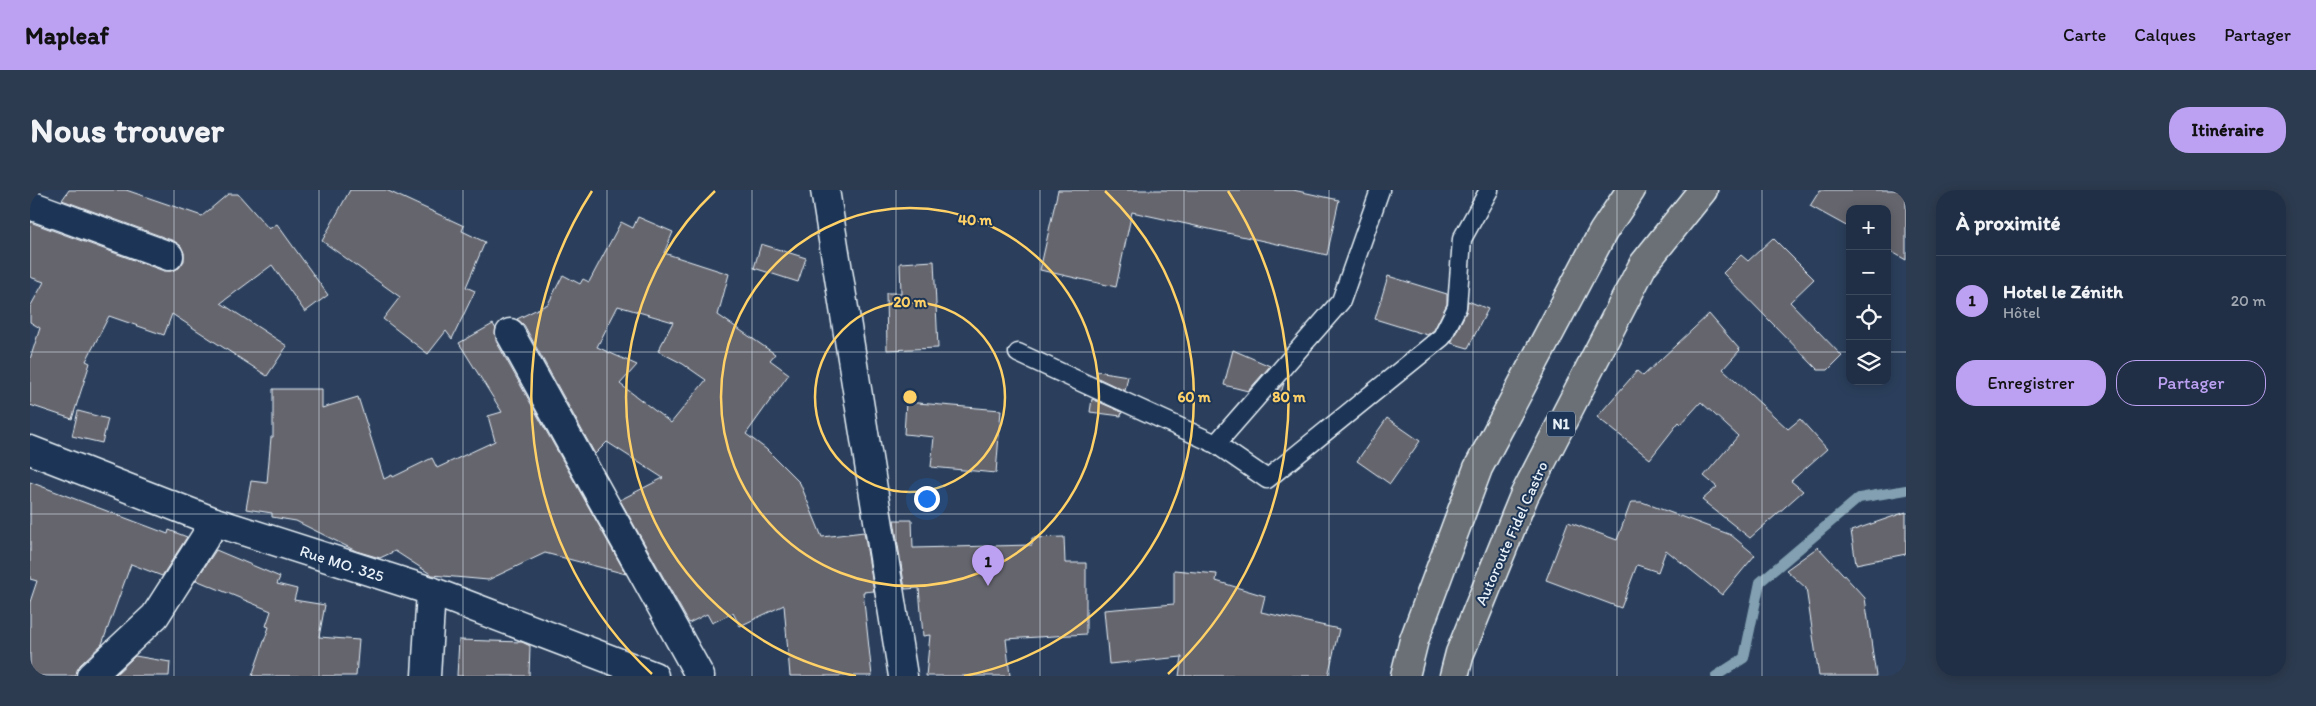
<!DOCTYPE html>
<html lang="fr">
<meta charset="utf-8">
<style>
body{margin:0;font-family:Itim,sans-serif;background:#2d3b50;color:#f1f3f6}
.controls{position:absolute;right:15px;top:15px;display:grid;overflow:hidden;border-radius:10px;box-shadow:0 2px 12px #0003}
.controls button{width:45px;height:45px;display:grid;place-items:center;padding:0;border:0;border-bottom:1px solid #3d4a5e;background:#202f45;color:#f1f3f6;font:25px sans-serif}
.you{position:absolute;left:896px;top:308px;width:18px;height:18px;margin:-12px;border:4px solid #fff;border-radius:50%;background:#1a73e8;box-shadow:0 0 0 8px #1a73e833}
.badge{display:grid;place-items:center;width:32px;height:32px;border-radius:50%;background:#bca0f2;color:#111;font-size:16px;font-weight:700}
.pin{position:absolute;translate:-50% -41px;filter:drop-shadow(0 1px 2px #0008)}
.pin::after{content:'';position:absolute;top:26px;width:18px;height:15px;background:inherit;clip-path:polygon(0 0,100% 0,50% 100%)}
.list{margin:0;padding:0;list-style:none}
h2{display:flex;justify-content:space-between;align-items:center;height:65px;margin:0;padding:0 20px;font-size:21px}
h2 small{font-size:16px;font-weight:400;color:#a2a9b3}
.list li{display:grid;grid-template-columns:32px 1fr auto;gap:15px;align-items:center;box-sizing:border-box;height:90px;padding:0 20px;border-top:1px solid #3d4a5e}
.list b{display:block;font-size:19px;white-space:nowrap}
.list p{margin:0;font-size:16px;white-space:nowrap;color:#a2a9b3}
.list em{font-size:16px;font-style:normal;color:#a2a9b3}
.actions{display:flex;gap:10px;padding:15px 20px}
.actions a{flex:1;padding:11px 0;border:1px solid #bca0f2;border-radius:20px;text-align:center;font-size:18px;color:#bca0f2}
.actions .main{background:#bca0f2;color:#111}
.icon{flex:none;width:28px;height:28px;fill:none;stroke:currentColor;stroke-width:2;stroke-linecap:round;stroke-linejoin:round}
.map{position:relative;flex:none;width:1876px;height:486px;overflow:hidden;border-radius:20px}
header{display:flex;align-items:center;gap:30px;box-sizing:border-box;height:70px;padding:0 25px;background:#bca0f2;color:#111}
header strong{font-size:24px}
nav{display:flex;gap:28px;margin-inline-start:auto;font-size:18px}
.intro{display:flex;align-items:center;justify-content:space-between;box-sizing:border-box;height:120px;padding:0 30px}
h1{margin:0;font-size:35px}
.button{padding:12px 22px;border-radius:20px;background:#bca0f2;color:#111;font-size:18px;font-weight:700}
main{display:flex;gap:30px;padding:0 30px}
aside{flex:1;background:#202f45;border-radius:20px;box-shadow:0 2px 12px #0003}
.map>svg:first-child{display:block}
.lines{fill:none;stroke-linecap:round;stroke-linejoin:round}
.stream{stroke:#82a0b1;stroke-width:10}
.building{fill:#65656e;stroke:#e8f1f8;fill-rule:evenodd}
.lane-casing{stroke:#e8f1f8;stroke-width:21}
.street-casing{stroke:#e8f1f8;stroke-width:31}
.highway-casing{stroke:#e8f1f8;stroke-width:31}
.lane{stroke:#1d3557;stroke-width:18}
.street{stroke:#1d3557;stroke-width:28}
.highway{stroke:#6b7074;stroke-width:28}
.grid{fill:none;stroke:#e8f1f8;stroke-width:1;stroke-opacity:0.55}
.ring{fill:none;stroke:#ffd166;stroke-width:2.5}
.labels{text-anchor:middle;stroke-width:4;stroke-linejoin:round;paint-order:stroke}
.shield{fill:#1d3557;stroke:#abb9c8;stroke-width:1}
.shield-label{font-size:15px;font-weight:bold;fill:#e8f1f8}
.street-label{font-size:16px;fill:#e8f1f8;stroke:#1d3557}
.centre{fill:#ffd166;stroke:#1d3557;stroke-width:2.5}
.ring-label{font-size:15px;text-anchor:middle;font-weight:bold;fill:#ffd166;stroke:#1d3557;stroke-width:4;stroke-linejoin:round;paint-order:stroke}
</style>
<header>
<strong>Mapleaf</strong>
<nav><a>Carte</a><a>Calques</a><a>Partager</a></nav>
</header>
<div class="intro"><h1>Nous trouver</h1><a class="button">Itinéraire</a></div>
<main>
<div class="map">
<svg width="1876" height="486" viewBox="0 0 1876 486">
<rect width="100%" height="100%" fill="#2b3f5c"/>
<filter id="ink" filterUnits="userSpaceOnUse"><feTurbulence type="fractalNoise" baseFrequency=".02" numOctaves="2"/><feDisplacementMap in="SourceGraphic" scale="10" xChannelSelector="R" yChannelSelector="G"/><feConvolveMatrix kernelMatrix="1 2 1 2 8 2 1 2 1" color-interpolation-filters="sRGB"/></filter>
<g filter="url(#ink)">
<g class="lines">
<path class="stream" d="M1686 486 1714 468 1730 392 1829 308 1876 300"/>
</g>
<g class="building">
<path d="M39 0H96L172 26 198 4H208L239 39 247 34 298 105 275 122 242 75 191 113 257 156 237 186 142 124 134 145 79 126 56 171 60 173 42 229 0 215V169L10 138 0 132V117L14 92 0 87V32L134 81H141L149 78 154 71V63L151 56 144 51 32 10Z"/>
<path d="M320 0H356L434 36 432 41 455 52 436 97 445 101 422 149 416 141 398 164 353 129 370 107 292 51Z"/>
<path d="M1028 0H1263L1309 10 1297 65 1102 22 1086 97 1010 80Z"/>
<path d="M1790 0H1876V70L1857 59V19H1820V38L1780 16Z"/>
<path d="M608 27 643 42 634 63 699 84 688 125 745 164 740 170 759 184 716 244 736 259 770 293 792 347 834 342 844 401 833 402 842 486H760L754 415 710 436 703 423 682 433 677 424 659 433 590 310 633 288 577 252 565 264 494 135 487 129 518 114 533 85 550 94 553 89 559 92 591 32 603 38ZM588 116 643 132 628 161 653 174 676 190 641 233 590 194 607 175 567 157Z"/>
<path d="M1743 48 1784 89 1760 112 1812 166 1798 180H1788L1693 83 1711 65 1718 71Z"/>
<path d="M731 54 776 68 768 92 724 78Z"/>
<path d="M904 71 908 158 857 160 856 103H871L870 73Z"/>
<path d="M1358 86 1417 104V114L1404 140 1397 145 1345 129Z"/>
<path d="M1438 111 1458 119 1438 158 1421 153 1436 122Z"/>
<path d="M1679 124 1710 160 1693 179 1758 239 1770 229 1797 259 1761 291 1773 301 1720 348 1672 310 1687 297 1674 286 1708 246 1671 212 1651 234 1649 232 1620 269 1567 227 1607 181 1613 186Z"/>
<path d="M463 134 466 139V151L596 384 515 363 458 390 402 385 365 361 350 368 326 361 266 331 242 327V323L216 319 221 291 237 293 241 247H243V199H292V218L328 207 354 289 362 285 363 287 402 268 407 278 465 251 458 226 472 222 429 153Z"/>
<path d="M1203 160 1240 176 1218 201 1194 195Z"/>
<path d="M1067 181 1098 186 1095 201 1066 187Z"/>
<path d="M1254 193 1249 210 1241 207Z"/>
<path d="M1062 209 1092 222 1091 226 1060 222Z"/>
<path d="M876 212 971 220 966 283 901 277 904 247 874 244Z"/>
<path d="M48 221 78 229 72 253 42 246Z"/>
<path d="M1357 228 1390 251 1360 294 1327 271Z"/>
<path d="M0 292 138 344 139 340 157 347 132 386 101 374 72 454 50 475 46 486H0V412L7 391 0 389Z"/>
<path d="M1601 312H1612L1701 345 1725 365 1692 405 1636 360 1628 382 1607 375 1591 418 1516 390 1538 332 1587 350Z"/>
<path d="M1876 322V364L1826 374 1821 341Z"/>
<path d="M864 330H882L883 358 1002 355V348L1034 347 1035 373H1056V444L976 449 980 486H896L900 445 893 446 889 398 875 399Z"/>
<path d="M1788 357 1835 408 1846 486H1789L1776 398 1756 380Z"/>
<path d="M186 360 250 387 247 394 267 399 264 410 295 415 289 447 329 450 326 486H222L239 437 236 436 241 421 166 390Z"/>
<path d="M1144 380 1187 384 1186 391 1235 406 1231 422 1309 439 1298 486H1149L1152 467 1079 474 1074 420 1144 414Z"/>
<path d="M429 450 492 452 500 456 499 486H427Z"/>
<path d="M105 466 140 472 139 486H84Z"/>
</g>
<g class="lines">
<g class="lane-casing">
<g id="lane">
<path d="M988 163 1186 254 1311 111 1350 0"/>
<path d="M1186 254 1237 289 1412 147 1427 117 1432 49 1459 0"/>
</g>
</g>
<g class="street-casing">
<g id="street">
<path d="M795 0 873 486"/>
<path d="M0 15 139 66"/>
<path d="M480 143 670 486"/>
<path d="M0 260 185 332 401 401 624 486"/>
<path d="M61 486 125 426 185 332"/>
<path d="M396 486 401 401"/>
</g>
</g>
<g class="highway-casing">
<g id="highway">
<path d="M1375 486 1384 450 1448 278 1573 42 1601 0"/>
<path d="M1424 486 1430 463 1494 306 1613 75 1673 0"/>
</g>
</g>
<use href="#lane" class="lane"/>
<use href="#street" class="street"/>
<use href="#highway" class="highway"/>
</g>
</g>
<path class="grid" d="M144 0V486M289 0V486M433 0V486M577 0V486M722 0V486M866 0V486M1010 0V486M1154 0V486M1299 0V486M1443 0V486M1587 0V486M1732 0V486M0 162H1820M1857 162H1876M0 324H1876"/>
<g class="ring">
<circle cx="880" cy="207" r="95"/>
<circle cx="880" cy="207" r="189"/>
<path d="M826 486A284 284 0 0 1 685 1M1075 1A284 284 0 0 1 934 486"/>
<path d="M622 484A379 379 0 0 1 562 1M1198 1A379 379 0 0 1 1138 484"/>
</g>
<g class="labels">
<rect class="shield" x="1517" y="221.5" width="28" height="25" rx="4"/>
<g class="shield-label">
<text x="1531" y="239">N1</text>
</g>
<g class="street-label">
<text transform="translate(1481 343) rotate(-66)" y="6">Autoroute Fidel Castro</text>
<text transform="translate(312 373) rotate(18)" y="6">Rue MO. 325</text>
</g>
</g>
<circle cx="880" cy="207" r="8" class="centre"/>
<g class="ring-label">
<text x="945" y="35">40 m</text>
<text x="880" y="117">20 m</text>
<text x="1164" y="212">60 m</text>
<text x="1259" y="212">80 m</text>
</g>
</svg>
<div class="controls">
<button>+</button>
<button>−</button>
<button><svg class="icon" aria-label="locate" viewBox="0 0 24 24"><circle cx="12" cy="12" r="6"/><path d="M12 2v4M12 18v4M2 12h4M18 12h4"/></svg></button>
<button><svg class="icon" aria-label="layers" viewBox="0 0 24 24"><path d="M12 4l9 5-9 5-9-5zM3 14l9 5 9-5"/></svg></button>
</div>
<div class="you"></div>
<div class="pin badge" style="left:958px;top:396px">1</div>
</div>
<aside>
<h2>À proximité<small></small></h2>
<ul class="list">
<li><span class="badge">1</span><div><b>Hotel le Zénith</b><p>Hôtel</p></div><em>20 m</em></li>
</ul>
<div class="actions"><a class="main">Enregistrer</a><a>Partager</a></div>
</aside>
</main>
